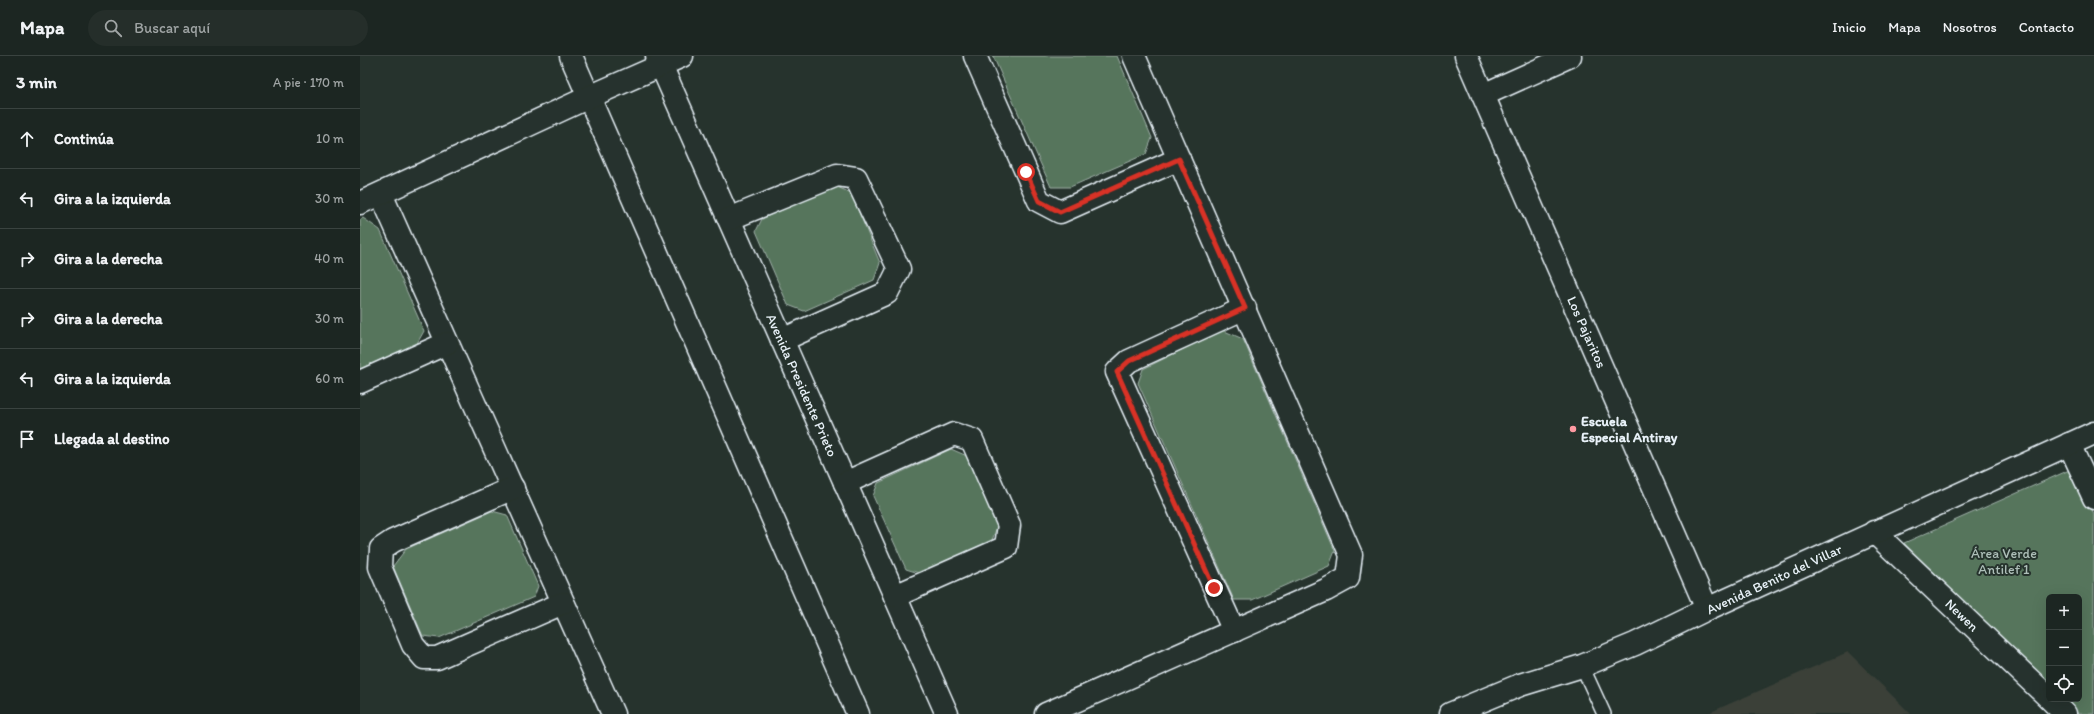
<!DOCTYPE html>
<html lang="es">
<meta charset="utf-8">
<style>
body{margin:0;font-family:Itim,sans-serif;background:#252e2a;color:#f1f3f6}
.controls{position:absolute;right:12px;bottom:12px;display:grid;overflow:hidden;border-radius:6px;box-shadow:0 4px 16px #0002}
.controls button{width:36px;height:36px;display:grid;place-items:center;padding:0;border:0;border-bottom:1px solid #3a4340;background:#1c2622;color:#f1f3f6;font:20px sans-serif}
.stop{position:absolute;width:12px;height:12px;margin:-9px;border:3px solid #d93025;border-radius:50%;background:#fff}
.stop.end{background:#d93025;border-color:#fff;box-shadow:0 1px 4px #0008}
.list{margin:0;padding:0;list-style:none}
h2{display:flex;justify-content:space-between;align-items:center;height:52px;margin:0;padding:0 16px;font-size:17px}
h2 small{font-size:13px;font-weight:400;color:#a0a5a5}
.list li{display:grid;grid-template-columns:26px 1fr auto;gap:12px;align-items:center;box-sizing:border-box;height:60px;padding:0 16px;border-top:1px solid #3a4340}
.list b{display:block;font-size:15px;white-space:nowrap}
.list em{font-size:13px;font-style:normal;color:#a0a5a5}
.icon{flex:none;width:22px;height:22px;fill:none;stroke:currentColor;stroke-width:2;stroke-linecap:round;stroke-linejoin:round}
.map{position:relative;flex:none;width:1734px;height:658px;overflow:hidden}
header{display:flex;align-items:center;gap:24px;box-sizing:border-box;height:56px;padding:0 20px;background:#1c2622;border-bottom:1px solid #3a4340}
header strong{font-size:19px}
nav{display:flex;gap:22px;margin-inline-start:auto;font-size:14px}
.search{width:280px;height:36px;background:#252e2a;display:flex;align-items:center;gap:10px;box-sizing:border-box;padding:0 14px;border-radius:22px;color:#a0a5a5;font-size:15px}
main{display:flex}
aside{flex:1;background:#1c2622}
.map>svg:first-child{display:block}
.built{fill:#3a4039}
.green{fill:#57745b;stroke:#a0b2aa}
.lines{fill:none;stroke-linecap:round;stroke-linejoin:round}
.service-casing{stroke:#e8f1f8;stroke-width:16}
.minor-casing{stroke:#e8f1f8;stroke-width:25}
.tertiary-casing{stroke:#e8f1f8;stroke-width:25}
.service{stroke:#26332d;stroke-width:13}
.minor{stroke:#26332d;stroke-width:22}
.tertiary{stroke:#26332d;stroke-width:22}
.route{stroke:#d93025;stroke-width:5}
.poi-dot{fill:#ff9aa2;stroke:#26332d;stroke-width:1.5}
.labels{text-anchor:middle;stroke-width:4;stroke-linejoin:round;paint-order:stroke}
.street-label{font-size:14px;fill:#e8f1f8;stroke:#26332d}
.poi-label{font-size:14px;font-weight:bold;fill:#e8f1f8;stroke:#26332d;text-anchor:start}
.park-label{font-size:14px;fill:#aebfb9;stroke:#26332d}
</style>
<header>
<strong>Mapa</strong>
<div class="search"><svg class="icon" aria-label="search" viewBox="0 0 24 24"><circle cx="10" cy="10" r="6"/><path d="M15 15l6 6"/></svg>Buscar aquí</div>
<nav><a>Inicio</a><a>Mapa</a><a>Nosotros</a><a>Contacto</a></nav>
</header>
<main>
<aside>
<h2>3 min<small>A pie · 170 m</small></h2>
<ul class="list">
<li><svg class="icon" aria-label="ahead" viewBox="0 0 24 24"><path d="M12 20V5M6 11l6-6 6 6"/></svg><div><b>Continúa</b></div><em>10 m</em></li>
<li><svg class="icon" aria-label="left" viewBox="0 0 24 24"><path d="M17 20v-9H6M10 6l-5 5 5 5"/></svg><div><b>Gira a la izquierda</b></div><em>30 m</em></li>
<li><svg class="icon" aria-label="right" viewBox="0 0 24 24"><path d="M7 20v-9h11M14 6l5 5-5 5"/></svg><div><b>Gira a la derecha</b></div><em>40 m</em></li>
<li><svg class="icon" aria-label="right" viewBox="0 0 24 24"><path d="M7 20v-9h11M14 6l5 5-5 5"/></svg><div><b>Gira a la derecha</b></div><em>30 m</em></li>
<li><svg class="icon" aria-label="left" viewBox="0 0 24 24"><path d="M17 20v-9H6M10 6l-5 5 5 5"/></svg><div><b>Gira a la izquierda</b></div><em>60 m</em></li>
<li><svg class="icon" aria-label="arrive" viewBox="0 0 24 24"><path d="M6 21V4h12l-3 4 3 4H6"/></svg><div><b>Llegada al destino</b></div></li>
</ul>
</aside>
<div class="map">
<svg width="1734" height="658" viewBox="0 0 1734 658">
<rect width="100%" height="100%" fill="#26332d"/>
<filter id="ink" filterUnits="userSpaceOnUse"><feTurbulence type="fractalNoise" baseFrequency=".025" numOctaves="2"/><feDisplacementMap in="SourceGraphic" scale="8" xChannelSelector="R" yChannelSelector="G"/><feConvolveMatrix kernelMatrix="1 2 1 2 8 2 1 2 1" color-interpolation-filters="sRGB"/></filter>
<g filter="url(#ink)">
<path class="built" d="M1488 596 1551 658H1346Z"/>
<g class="green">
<path d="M633 0H757L792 82 786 98 710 131H691Z"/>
<path d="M475 130 491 137 520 207 514 224 444 255 428 249 396 175 402 163Z"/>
<path d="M3 162 20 174 64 275 55 291 0 314V164Z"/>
<path d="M862 274 883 283 975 495 969 510 892 544H874L778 327 783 313Z"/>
<path d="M591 393 607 400 638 468 631 487 562 518 546 513 513 440 518 427Z"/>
<path d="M1714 412 1734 458V658H1718L1703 643H1719V541H1689V629L1544 487Z"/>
<path d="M132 455 147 459 178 530 174 541 79 582 63 580 33 510 46 493Z"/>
</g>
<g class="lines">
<g class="service-casing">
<path id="service" d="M1222 610 1244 658"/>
</g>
<g class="minor-casing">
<g id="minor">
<path d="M211 0 498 658"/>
<path d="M297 0 587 658"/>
<path d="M615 0 679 145 700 156 819 103"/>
<path d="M1123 39 1210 0"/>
<path d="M21 138 253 658"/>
<path d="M0 147 229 41 322 0"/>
<path d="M369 163 477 119 496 122 539 213 527 237 422 284"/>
<path d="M0 326 87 287"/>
<path d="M1709 388 1734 442"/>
<path d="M485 427 594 378 612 384 649 469 646 491 535 540"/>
<path d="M153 432 33 485 21 493 20 511 53 589 64 602H77L203 547"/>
<path d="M1514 476 1689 642"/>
<path d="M874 575 757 316 769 305 885 252"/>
<path d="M1690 643 1705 658"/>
<path d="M686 658 966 534 988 522 991 499 774 0"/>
</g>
</g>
<g class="tertiary-casing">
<g id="tertiary">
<path d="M1106 0 1347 553"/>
<path d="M1090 658 1160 629 1222 610 1275 588 1347 553 1734 377"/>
</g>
</g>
<use href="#service" class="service"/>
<use href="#minor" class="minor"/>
<use href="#tertiary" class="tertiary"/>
</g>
</g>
<g class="lines" filter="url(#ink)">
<path class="route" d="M666 116 679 145 700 156 819 103 885 252 769 305 757 316 854 532"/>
</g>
<circle class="poi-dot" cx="1213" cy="373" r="4"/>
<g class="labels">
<g class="street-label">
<text transform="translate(1227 276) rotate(66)" y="5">Los Pajaritos</text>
<text transform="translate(442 329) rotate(66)" y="5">Avenida Presidente Prieto</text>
<text transform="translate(1414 523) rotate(-25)" y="5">Avenida Benito del Villar</text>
<text transform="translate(1602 559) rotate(44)" y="5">Newen</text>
</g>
<g class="poi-label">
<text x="1221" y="370">Escuela<tspan x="1221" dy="16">Especial Antiray</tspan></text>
</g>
<g class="park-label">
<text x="1644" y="502">Área Verde<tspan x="1644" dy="16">Antilef 1</tspan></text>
</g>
</g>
</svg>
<div class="controls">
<button>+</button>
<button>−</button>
<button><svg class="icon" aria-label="locate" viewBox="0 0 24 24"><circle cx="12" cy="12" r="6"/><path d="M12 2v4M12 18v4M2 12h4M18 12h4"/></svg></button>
</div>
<div class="stop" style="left:666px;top:116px"></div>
<div class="stop end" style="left:854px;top:532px"></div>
</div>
</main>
